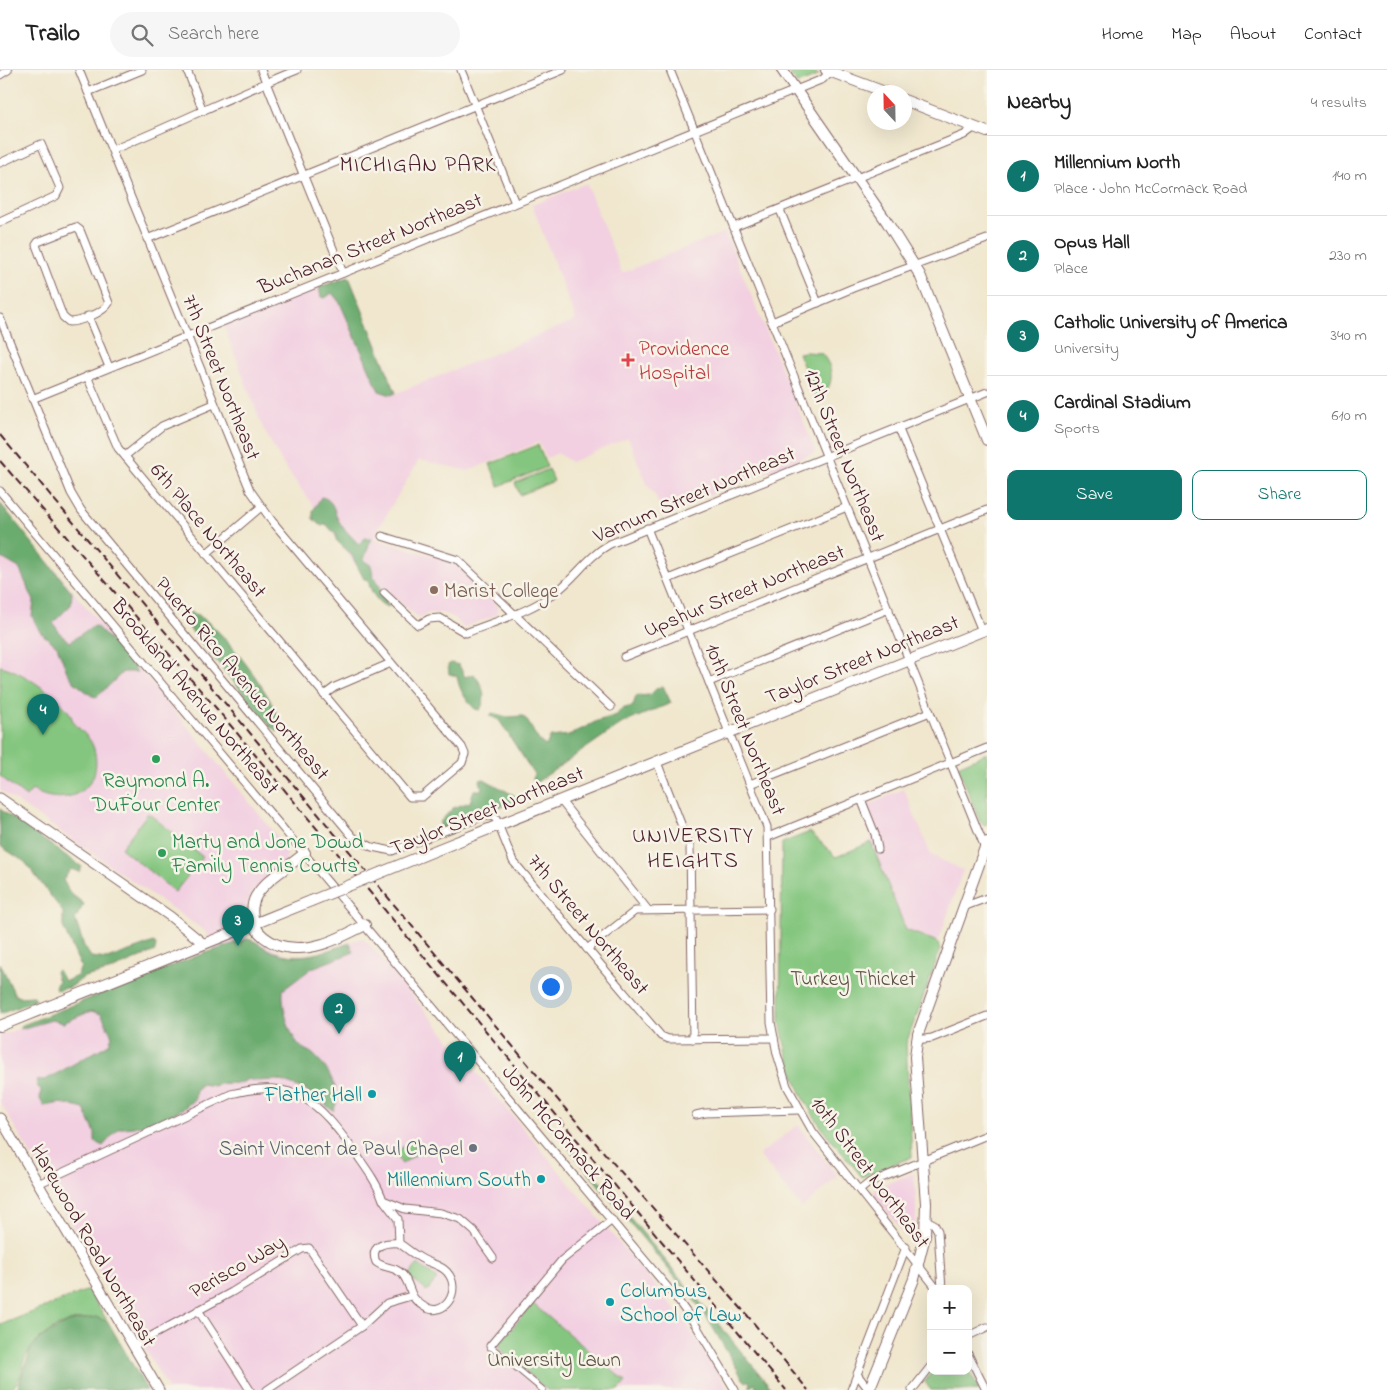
<!DOCTYPE html>
<meta charset="utf-8">
<style>
body{margin:0;font-family:"Indie Flower",sans-serif;background:#f6f6f6;color:#222}
.controls{position:absolute;right:15px;bottom:15px;display:grid;overflow:hidden;border-radius:10px;box-shadow:0 5px 20px #0002}
.controls button{width:45px;height:45px;display:grid;place-items:center;padding:0;border:0;border-bottom:1px solid #e0e0e0;background:#fff;color:#222;font:25px sans-serif}
.compass{position:absolute;left:867px;top:15px;width:45px;height:45px;border-radius:50%;background:#fff;box-shadow:0 5px 20px #0002;rotate:338deg}
.you{position:absolute;left:550px;top:916px;width:18px;height:18px;margin:-12px;border:4px solid #fff;border-radius:50%;background:#1a73e8;box-shadow:0 0 0 8px #1a73e833}
.badge{display:grid;place-items:center;width:32px;height:32px;border-radius:50%;background:#0f766e;color:#fff;font-size:16px;font-weight:700}
.pin{position:absolute;translate:-50% -41px;filter:drop-shadow(0 1px 2px #0008)}
.pin::after{content:'';position:absolute;top:26px;width:18px;height:15px;background:inherit;clip-path:polygon(0 0,100% 0,50% 100%)}
.list{margin:0;padding:0;list-style:none}
h2{display:flex;justify-content:space-between;align-items:center;height:65px;margin:0;padding:0 20px;font-size:21px}
h2 small{font-size:16px;font-weight:400;color:#767676}
.list li{display:grid;grid-template-columns:32px 1fr auto;gap:15px;align-items:center;box-sizing:border-box;height:80px;padding:0 20px;border-top:1px solid #e0e0e0}
.list b{display:block;font-size:19px;white-space:nowrap}
.list p{margin:0;font-size:16px;white-space:nowrap;color:#767676}
.list em{font-size:16px;font-style:normal;color:#767676}
.actions{display:flex;gap:10px;padding:15px 20px}
.actions a{flex:1;padding:11px 0;border:1px solid #0f766e;border-radius:10px;text-align:center;font-size:18px;color:#0f766e}
.actions .main{background:#0f766e;color:#fff}
.icon{flex:none;width:28px;height:28px;fill:none;stroke:currentColor;stroke-width:2;stroke-linecap:round;stroke-linejoin:round}
.map{position:relative;flex:none;width:987px;height:1320px;overflow:hidden}
header{display:flex;align-items:center;gap:30px;box-sizing:border-box;height:70px;padding:0 25px;background:#fff;border-bottom:1px solid #e0e0e0}
header strong{font-size:24px}
nav{display:flex;gap:28px;margin-inline-start:auto;font-size:18px}
.search{width:350px;height:45px;background:#f6f6f6;display:flex;align-items:center;gap:12px;box-sizing:border-box;padding:0 18px;border-radius:28px;color:#767676;font-size:19px}
main{display:flex}
aside{flex:1;background:#fff}
.map>svg:first-child{display:block}
.built{fill:#f2cfe1}
.green{fill:#84c67f;stroke:#677255}
.forest{fill:#6bab6e;stroke:#5a654c}
.lines{fill:none;stroke-linecap:round;stroke-linejoin:round}
.pedestrian-casing{stroke:#846564;stroke-width:7}
.minor-casing{stroke:#846564;stroke-width:9}
.tertiary-casing{stroke:#846564;stroke-width:11}
.secondary-casing{stroke:#846564;stroke-width:12}
.primary-casing{stroke:#846564;stroke-width:12}
.pedestrian{stroke:#fff;stroke-width:5}
.minor{stroke:#fff;stroke-width:7}
.tertiary{stroke:#fff;stroke-width:9}
.secondary{stroke:#fff;stroke-width:10}
.primary{stroke:#fff;stroke-width:10}
.rail{stroke:#4a1f2b;stroke-width:2;stroke-dasharray:8 4;stroke-linecap:butt}
.secondary-bridge-casing{stroke:#846564;stroke-width:12;stroke-linecap:butt}
.secondary-bridge{stroke:#fff;stroke-width:10}
.health-dot{fill:#e0444e;stroke:#f7f3e8;stroke-width:2}
.education-dot{fill:#8d6e63;stroke:#f7f3e8;stroke-width:2}
.leisure-dot{fill:#2e9e5b;stroke:#f7f3e8;stroke-width:2}
.culture-dot{fill:#0f9aa8;stroke:#f7f3e8;stroke-width:2}
.worship-dot{fill:#6b7280;stroke:#f7f3e8;stroke-width:2}
.labels{text-anchor:middle;stroke-width:5;stroke-linejoin:round;paint-order:stroke}
.street-label{font-size:21px;fill:#4a1f2b;stroke:#f7f3e8}
.health-label{font-size:21px;fill:#be3a42;stroke:#f7f3e8;text-anchor:start}
.education-label{font-size:21px;fill:#785e54;stroke:#f7f3e8;text-anchor:start}
.leisure-label{font-size:21px;fill:#27864d;stroke:#f7f3e8}
.park-label{font-size:21px;fill:#5b5144;stroke:#f7f3e8}
.culture-label{font-size:21px;fill:#0d838f;stroke:#f7f3e8;text-anchor:end}
.worship-label{font-size:21px;fill:#5b616d;stroke:#f7f3e8;text-anchor:end}
.neighbourhood-label{font-size:22px;letter-spacing:1px;fill:#4a1f2b;stroke:#f7f3e8}
</style>
<header>
<strong>Trailo</strong>
<div class="search"><svg class="icon" aria-label="search" viewBox="0 0 24 24"><circle cx="10" cy="10" r="6"/><path d="M15 15l6 6"/></svg>Search here</div>
<nav><a>Home</a><a>Map</a><a>About</a><a>Contact</a></nav>
</header>
<main>
<div class="map">
<svg width="987" height="1320" viewBox="0 0 987 1320">
<rect width="100%" height="100%" fill="#f7f3e8"/>
<filter id="ink" filterUnits="userSpaceOnUse"><feTurbulence type="fractalNoise" baseFrequency=".02" numOctaves="2"/><feDisplacementMap in="SourceGraphic" scale="10" xChannelSelector="R" yChannelSelector="G"/><feConvolveMatrix kernelMatrix="1 2 1 2 8 2 1 2 1" color-interpolation-filters="sRGB"/></filter>
<filter id="wash" filterUnits="userSpaceOnUse"><feTurbulence type="fractalNoise" baseFrequency=".0096" numOctaves="4" result="noise"/><feDisplacementMap in="SourceGraphic" scale="20" xChannelSelector="R" yChannelSelector="G"/><feGaussianBlur stdDeviation="1.12" result="paint"/><feColorMatrix in="noise" values="0 0 0 0 0 0 0 0 0 0 0 0 0 0 0 0 0 1.4 0 .05"/><feComposite in="paint" operator="in"/></filter>
<g filter="url(#wash)">
<rect width="100%" height="100%" fill="#f0e7ce"/>
<g class="built">
<path d="M586 113 622 203 725 162 816 382 663 444 655 425 647 414 628 368 571 392 558 383 546 388 539 372 468 401 419 390 379 457 374 469 452 491 498 536V539L496 545 463 558 453 547 441 543H429L419 548 355 494 283 394 263 358 224 256 349 207 397 323 576 250 532 135Z"/>
<path d="M0 435 192 662 285 776 288 784 283 793 250 824 245 840 238 848 246 867 288 885 315 884 362 868 369 874 684 1250 729 1320H169L0 1032V966L215 880 205 861 0 720Z"/>
<path d="M904 719 931 785 963 800 938 872 906 860 871 772 872 766 861 738Z"/>
<path d="M798 1055 838 1107 802 1138 759 1085Z"/>
<path d="M911 1104H914L916 1129V1153L914 1168 909 1170 873 1123 876 1118Z"/>
</g>
<g class="green">
<path d="M787 0H809L819 5 798 14Z"/>
<path d="M805 282 821 283C834 297 835 314 821 327L822 330 818 332 798 283Z"/>
<path d="M538 375 547 397 499 416 490 394Z"/>
<path d="M549 399 554 411 520 425 515 413Z"/>
<path d="M0 596C19 599 57 626 69 642 72 646 72 652 76 655 83 663 91 668 94 679 105 719 66 740 32 720L26 727 0 706Z"/>
<path d="M987 683V754L985 755 980 752 958 696Z"/>
<path d="M148 743 203 787 175 822 121 778Z"/>
<path d="M810 762 836 787 871 772 906 860 938 872 940 881 906 974 912 1087 862 1107C847 1088 829 1069 816 1049 796 1020 786 985 780 951L782 773Z"/>
<path d="M412 1071 419 1082 402 1094 394 1083Z"/>
<path d="M418 1194 437 1209 427 1221 408 1206Z"/>
<path d="M88 1220 108 1252C79 1240 39 1260 25 1288 22 1294 23 1301 20 1307 18 1312 14 1315 12 1320H0V1255Z"/>
<path d="M533 1234 626 1312 619 1320H547L500 1279V1272Z"/>
<path d="M968 1298 979 1320H931L925 1312 932 1301H968Z"/>
</g>
<g class="forest">
<path d="M349 207 396 323 391 325 379 321 340 233 332 223 325 228 321 227 319 217Z"/>
<path d="M321 427C335 429 334 444 340 453 343 459 354 468 359 475L365 468H371L364 490 371 495 374 508 381 518 380 522 389 535 388 537C377 534 370 520 368 510L364 509 351 484 336 470V465L326 454 322 456 313 449V441Z"/>
<path d="M0 433 72 522 71 535 53 553 62 566 70 572 91 557 96 556 132 593 137 602H123L97 627 92 626 74 612 67 602 57 576 40 562 32 546 34 531 19 498 0 487Z"/>
<path d="M191 542C216 549 267 618 276 643 279 648 278 656 279 662L271 657 189 558 193 553 188 544Z"/>
<path d="M451 593 459 595 465 607 474 604C482 615 488 625 480 640L475 639C466 630 459 620 457 606L449 604 448 595Z"/>
<path d="M663 616 671 633 621 654 537 712 533 710 534 704 499 650 490 646 492 643 507 647 523 646C532 654 535 671 546 676L550 667 570 665 597 651 617 645 621 639 633 636 636 626 650 625 656 619Z"/>
<path d="M484 709 517 727 515 734 487 739 440 759V752L453 738 470 732 474 720H482L480 710Z"/>
<path d="M0 739 82 797 79 802 71 799 63 810 70 823 84 834 75 849 84 876 91 887 107 889 154 872 156 875 155 881 109 901 84 907 71 917 56 920 55 917 58 911 55 902 58 900 63 909 66 911 77 906 81 897 63 857V842L25 792 0 776Z"/>
<path d="M247 869C256 870 263 878 272 881 300 892 323 882 350 873L354 882 312 898 283 920C282 937 288 962 299 975 303 980 311 981 315 986 328 998 344 1024 333 1041L306 1020 295 1016 278 1010 255 1011 248 1009C240 1017 224 1010 214 1016L202 1014 196 1019 195 1028C182 1045 140 1059 119 1058L103 1076 95 1072V1063L84 1039 61 1033 44 1036 40 1029 41 1020 38 1017 36 1011 47 1009 109 974 112 966 101 944 91 941 63 953 52 950 20 959V956L197 886Z"/>
<path d="M0 893 15 925 19 927 34 926 36 930 0 944Z"/>
<path d="M564 1068 773 1320H757L755 1314 750 1317 749 1310 746 1312 743 1309 703 1241 581 1094 562 1069Z"/>
<path d="M96 1247 108 1252 147 1320H17L31 1278 40 1268 68 1252Z"/>
</g>
</g>
<g filter="url(#ink)">
<g class="lines">
<g class="pedestrian-casing">
<path id="pedestrian" d="M490 1276 543 1320"/>
</g>
<g class="minor-casing">
<g id="minor">
<path d="M79 0 250 420 272 451 462 677 465 684 462 693 422 727H410L118 378 87 306"/>
<path d="M187 0 203 41"/>
<path d="M261 0 343 203"/>
<path d="M461 0 515 133"/>
<path d="M670 0 985 778"/>
<path d="M0 5 8 0"/>
<path d="M88 22 142 0"/>
<path d="M112 80C174 55 234 25 297 0"/>
<path d="M0 93 41 74 60 118 56 126 0 152"/>
<path d="M780 140 818 233"/>
<path d="M76 157 80 160 109 233C103 243 80 252 69 252L63 247 36 175 38 172Z"/>
<path d="M734 157 964 65 975 57"/>
<path d="M147 169 563 0"/>
<path d="M88 246 109 297"/>
<path d="M0 248 71 423 81 440 353 767 372 777 392 781 481 747 492 746 496 749 513 791 661 966 668 969 774 968"/>
<path d="M772 252 853 218 987 169"/>
<path d="M32 329 823 9 832 0"/>
<path d="M898 357 982 561"/>
<path d="M125 386 162 356 214 334"/>
<path d="M0 421 674 1225 697 1257 735 1320"/>
<path d="M647 458 767 757 771 952 777 984 787 1016 813 1062 937 1219"/>
<path d="M382 466 458 490 611 637"/>
<path d="M206 484 261 437"/>
<path d="M668 509 847 437"/>
<path d="M384 523 418 555 429 549 440 548 466 563C496 551 530 542 556 522 576 507 588 486 610 474L987 322"/>
<path d="M624 587 987 440"/>
<path d="M709 612 889 539"/>
<path d="M324 625 335 617 391 593"/>
<path d="M657 692 690 777 693 969"/>
<path d="M750 714 930 642"/>
<path d="M861 729 875 764 878 779"/>
<path d="M561 731 648 840"/>
<path d="M768 767 987 678"/>
<path d="M963 837 987 828"/>
<path d="M587 879 635 841 770 839"/>
<path d="M916 970 932 968 987 946"/>
<path d="M696 1045 705 1043 799 1040"/>
<path d="M38 1114 231 1024C296 1007 319 1033 354 1081 365 1097 377 1112 383 1130L405 1139 441 1143 460 1149 474 1161 493 1188"/>
<path d="M860 1120 869 1113 987 1065"/>
<path d="M385 1132 398 1149 399 1173C407 1179 414 1185 424 1190 432 1194 441 1195 447 1202 463 1220 444 1250 423 1236 408 1227 412 1217 403 1205 396 1196 384 1199 376 1192 369 1175 386 1172 399 1173"/>
<path d="M926 1150 934 1154 938 1161 942 1219"/>
<path d="M198 1240 250 1320"/>
<path d="M362 1256 387 1233 411 1226"/>
<path d="M968 1266 987 1257"/>
<path d="M133 1276 232 1222 302 1179 309 1178 362 1256 267 1320"/>
<path d="M490 1276 562 1190 612 1150"/>
<path d="M968 1284 986 1320"/>
<path d="M857 1304 869 1320"/>
<path d="M851 1320 906 1177"/>
<path d="M912 1320 931 1296"/>
</g>
</g>
<g class="tertiary-casing">
<g id="tertiary">
<path d="M0 728 171 847 204 874"/>
<path d="M0 1048 159 1320"/>
</g>
</g>
<g class="secondary-casing">
<g id="secondary">
<path d="M782 0 887 152 920 205 987 370"/>
<path d="M439 779 987 559"/>
<path d="M305 783C290 796 266 809 256 826 251 835 252 847 255 856 260 866 268 871 278 875 308 885 338 869 365 855"/>
<path d="M0 956 311 831"/>
</g>
</g>
<g class="primary-casing">
<g id="primary">
<path d="M826 0 885 22"/>
<path d="M904 30 987 62"/>
<path d="M869 1320 914 1209 925 1166 926 1133 915 987 918 964 987 772"/>
</g>
</g>
<use href="#pedestrian" class="pedestrian"/>
<use href="#minor" class="minor"/>
<use href="#tertiary" class="tertiary"/>
<use href="#secondary" class="secondary"/>
<use href="#primary" class="primary"/>
<g class="rail">
<path d="M0 365 563 1036 747 1245 808 1320"/>
<path d="M0 391 216 638 786 1320"/>
</g>
<g class="secondary-bridge-casing">
<path id="secondary-bridge" d="M311 831 439 779"/>
</g>
<use href="#secondary-bridge" class="secondary-bridge"/>
</g>
</g>
<path class="health-dot" d="M625.5 282.5h5v5h5v5h-5v5h-5v-5h-5v-5h5z"/>
<circle class="education-dot" cx="434" cy="520" r="5"/>
<g class="leisure-dot">
<circle cx="156" cy="689" r="5"/>
<circle cx="162" cy="783" r="5"/>
</g>
<g class="culture-dot">
<circle cx="372" cy="1024" r="5"/>
<circle cx="541" cy="1109" r="5"/>
<circle cx="610" cy="1232" r="5"/>
</g>
<circle class="worship-dot" cx="473" cy="1078" r="5"/>
<g class="labels">
<g class="street-label">
<text transform="translate(370 173) rotate(-22)" y="7">Buchanan Street Northeast</text>
<text transform="translate(222 307) rotate(68)" y="7">7th Street Northeast</text>
<text transform="translate(845 385) rotate(68)" y="7">12th Street Northeast</text>
<text transform="translate(694 424) rotate(-23)" y="7">Varnum Street Northeast</text>
<text transform="translate(209 460) rotate(50)" y="7">6th Place Northeast</text>
<text transform="translate(744 520) rotate(-22)" y="7">Upshur Street Northeast</text>
<text transform="translate(862 589) rotate(-22)" y="7">Taylor Street Northeast</text>
<text transform="translate(243 608) rotate(50)" y="7">Puerto Rico Avenue Northeast</text>
<text transform="translate(196 626) rotate(50)" y="7">Brookland Avenue Northeast</text>
<text transform="translate(746 659) rotate(68)" y="7">10th Street Northeast</text>
<text transform="translate(487 740) rotate(-22)" y="7">Taylor Street Northeast</text>
<text transform="translate(589 854) rotate(50)" y="7">7th Street Northeast</text>
<text transform="translate(569 1072) rotate(50)" y="7">John McCormack Road</text>
<text transform="translate(871 1102) rotate(53)" y="7">10th Street Northeast</text>
<text transform="translate(94 1175) rotate(60)" y="7">Harewood Road Northeast</text>
<text transform="translate(237 1196) rotate(-30)" y="7">Perisco Way</text>
</g>
<g class="health-label">
<text x="639" y="285">Providence<tspan x="639" dy="24">Hospital</tspan></text>
</g>
<g class="education-label">
<text x="444" y="527">Marist College</text>
</g>
<g class="leisure-label">
<text x="156" y="717">Raymond A.<tspan x="156" dy="24">DuFour Center</tspan></text>
<text x="172" y="778" text-anchor="start">Marty and Jone Dowd<tspan x="172" dy="24">Family Tennis Courts</tspan></text>
</g>
<g class="park-label">
<text x="853" y="915">Turkey Thicket</text>
<text x="554" y="1296">University Lawn</text>
</g>
<g class="culture-label">
<text x="362" y="1031">Flather Hall</text>
<text x="531" y="1116">Millennium South</text>
<text x="620" y="1227" text-anchor="start">Columbus<tspan x="620" dy="24">School of Law</tspan></text>
</g>
<g class="worship-label">
<text x="463" y="1085">Saint Vincent de Paul Chapel</text>
</g>
<g class="neighbourhood-label">
<text x="418" y="101">MICHIGAN PARK</text>
<text x="693" y="772">UNIVERSITY<tspan x="693" dy="25">HEIGHTS</tspan></text>
</g>
</g>
</svg>
<div class="controls">
<button>+</button>
<button>−</button>
</div>
<svg class="compass" viewBox="-18 -18 36 36"><path d="M0-13l5 13h-10z" fill="#e53935"/><path d="M0 13l5-13h-10z" fill="#767676"/></svg>
<div class="you"></div>
<div class="pin badge" style="left:460px;top:1012px">1</div>
<div class="pin badge" style="left:339px;top:964px">2</div>
<div class="pin badge" style="left:238px;top:876px">3</div>
<div class="pin badge" style="left:43px;top:665px">4</div>
</div>
<aside>
<h2>Nearby<small>4 results</small></h2>
<ul class="list">
<li><span class="badge">1</span><div><b>Millennium North</b><p>Place · John McCormack Road</p></div><em>140 m</em></li>
<li><span class="badge">2</span><div><b>Opus Hall</b><p>Place</p></div><em>230 m</em></li>
<li><span class="badge">3</span><div><b>Catholic University of America</b><p>University</p></div><em>340 m</em></li>
<li><span class="badge">4</span><div><b>Cardinal Stadium</b><p>Sports</p></div><em>610 m</em></li>
</ul>
<div class="actions"><a class="main">Save</a><a>Share</a></div>
</aside>
</main>
